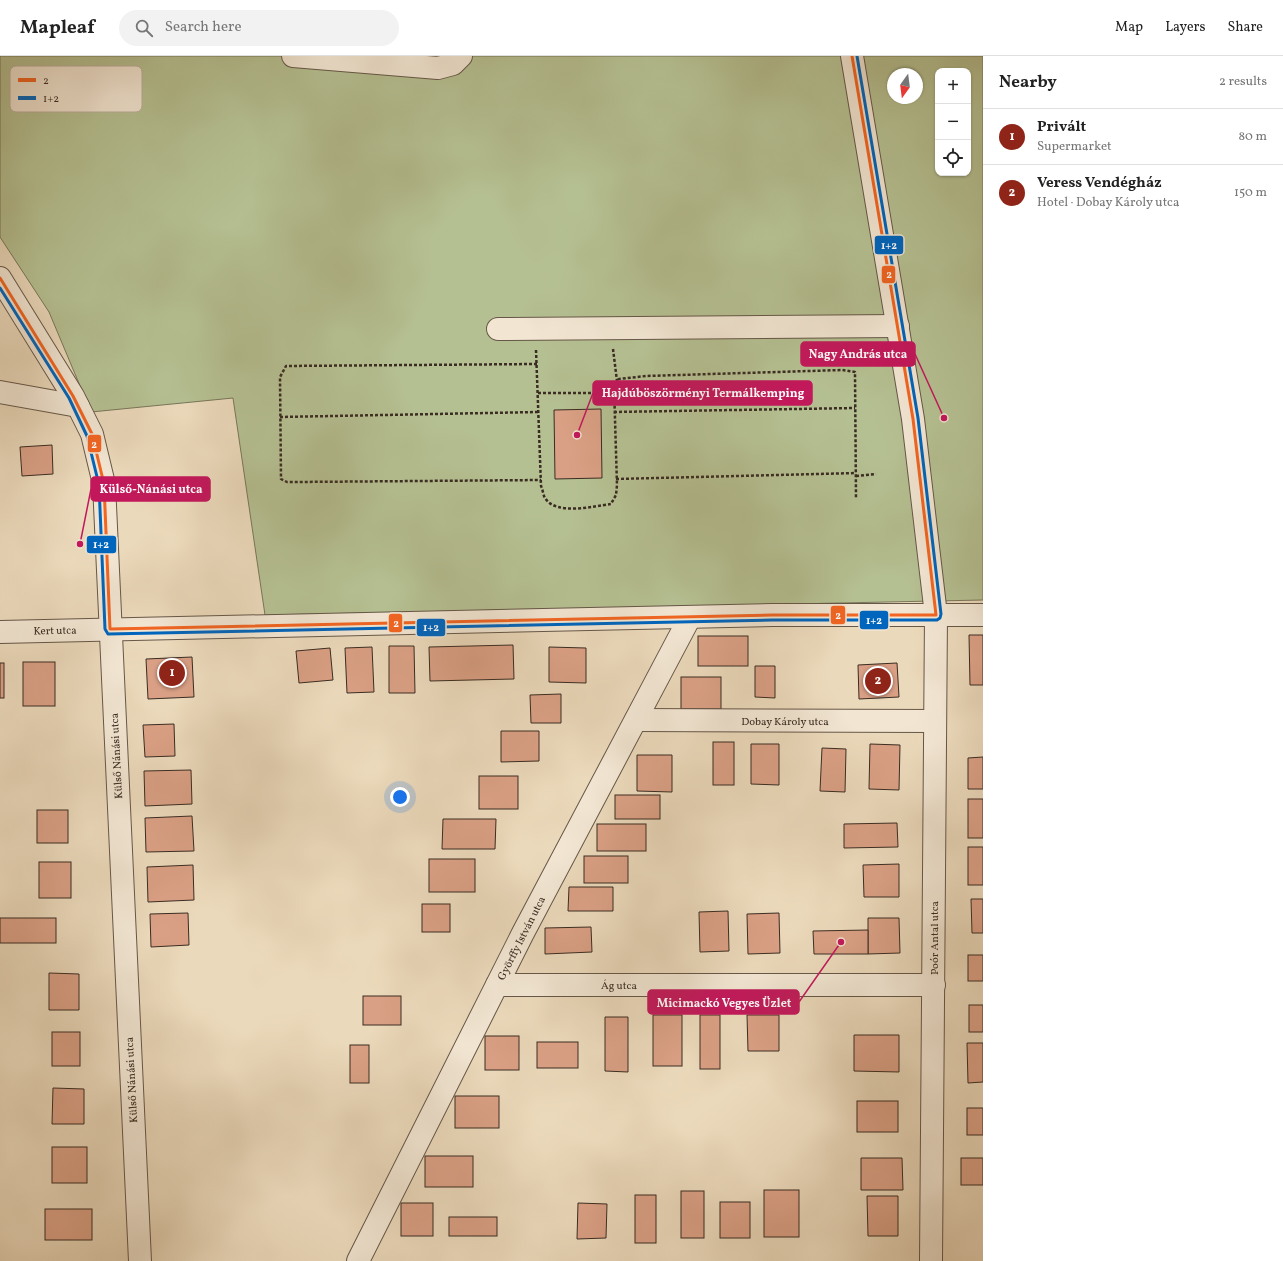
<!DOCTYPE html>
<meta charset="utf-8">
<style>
body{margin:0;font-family:Vollkorn,serif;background:#f2f2f2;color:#222}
.controls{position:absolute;right:12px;top:12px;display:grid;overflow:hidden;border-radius:8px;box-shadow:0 1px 3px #0004}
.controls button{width:36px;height:36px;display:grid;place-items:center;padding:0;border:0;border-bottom:1px solid #e0e0e0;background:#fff;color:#222;font:20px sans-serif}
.compass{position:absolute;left:887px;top:12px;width:36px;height:36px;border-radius:50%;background:#fff;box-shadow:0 1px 3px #0004;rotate:194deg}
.you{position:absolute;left:400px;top:741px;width:14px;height:14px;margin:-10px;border:3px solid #fff;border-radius:50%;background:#1a73e8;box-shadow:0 0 0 6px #1a73e833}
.badge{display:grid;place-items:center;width:26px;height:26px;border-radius:50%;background:#8f2418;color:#fff;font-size:13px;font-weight:700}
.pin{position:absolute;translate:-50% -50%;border:2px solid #fff;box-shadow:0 1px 4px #0006}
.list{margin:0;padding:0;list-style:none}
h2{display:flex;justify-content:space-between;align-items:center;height:52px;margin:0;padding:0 16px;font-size:17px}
h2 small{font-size:13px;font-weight:400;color:#767676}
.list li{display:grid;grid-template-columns:26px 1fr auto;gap:12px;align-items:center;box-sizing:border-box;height:56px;padding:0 16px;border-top:1px solid #e0e0e0}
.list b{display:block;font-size:15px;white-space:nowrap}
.list p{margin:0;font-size:13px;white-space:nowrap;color:#767676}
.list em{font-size:13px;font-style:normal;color:#767676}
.icon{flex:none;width:22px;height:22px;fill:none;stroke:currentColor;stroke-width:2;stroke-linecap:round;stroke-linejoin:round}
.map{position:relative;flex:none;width:983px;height:1205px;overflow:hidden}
header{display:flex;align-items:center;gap:24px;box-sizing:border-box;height:56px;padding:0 20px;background:#fff;border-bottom:1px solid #e0e0e0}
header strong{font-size:19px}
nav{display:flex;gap:22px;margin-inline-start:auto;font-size:14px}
.search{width:280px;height:36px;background:#f2f2f2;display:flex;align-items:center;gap:10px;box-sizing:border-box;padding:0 14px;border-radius:22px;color:#767676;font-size:15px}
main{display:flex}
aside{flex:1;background:#fff}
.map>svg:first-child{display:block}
.green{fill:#b5c092;stroke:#78765a;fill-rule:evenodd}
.building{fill:#daa085;stroke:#3a2c22}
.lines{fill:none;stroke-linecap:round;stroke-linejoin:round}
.minor-casing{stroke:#665748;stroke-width:24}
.path{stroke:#3a2c22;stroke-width:2.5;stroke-dasharray:3 2;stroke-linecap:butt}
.minor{stroke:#f2e6d3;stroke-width:22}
.bus-1-casing{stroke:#f2e6d3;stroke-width:6}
.bus-2-casing{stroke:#f2e6d3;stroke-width:6}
.bus-1{stroke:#f26522;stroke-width:3}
.bus-2{stroke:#0065bd;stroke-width:3}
.labels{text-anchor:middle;stroke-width:4;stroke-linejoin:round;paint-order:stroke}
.street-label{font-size:11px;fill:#3a2c22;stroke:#f2e6d3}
.key{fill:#f2e6d3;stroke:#bbae9e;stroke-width:1}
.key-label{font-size:11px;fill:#3a2c22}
.leader{fill:none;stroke:#c2185b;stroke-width:1.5}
.callout-dot{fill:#c2185b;stroke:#f2e6d3;stroke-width:1.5}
.callout{fill:#c2185b;stroke:#c2185b;stroke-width:1.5}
.callout-label{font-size:12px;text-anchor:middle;font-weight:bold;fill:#fff}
.line-badge{stroke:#f2e6d3;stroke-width:1.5}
.badge-label{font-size:11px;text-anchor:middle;font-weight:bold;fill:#fff}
</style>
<header>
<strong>Mapleaf</strong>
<div class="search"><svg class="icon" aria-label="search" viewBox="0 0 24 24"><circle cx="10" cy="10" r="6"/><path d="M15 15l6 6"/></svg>Search here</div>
<nav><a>Map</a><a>Layers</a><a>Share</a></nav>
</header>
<main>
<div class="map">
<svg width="983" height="1205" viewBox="0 0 983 1205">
<rect width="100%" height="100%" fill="#ebd9bb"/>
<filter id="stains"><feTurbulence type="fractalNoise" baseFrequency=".005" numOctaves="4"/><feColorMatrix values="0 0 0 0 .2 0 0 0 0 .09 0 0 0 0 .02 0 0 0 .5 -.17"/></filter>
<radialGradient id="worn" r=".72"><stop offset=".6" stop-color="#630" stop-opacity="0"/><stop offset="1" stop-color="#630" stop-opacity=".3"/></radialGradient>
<path class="green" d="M0 0H983V544L265 559 233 342 91 356 49 256 0 181ZM938 15H968V117H938ZM893 18H917V42H893Z"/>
<g class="building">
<path d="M601 353 602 422 555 423 554 354Z"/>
<path d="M52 389 53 418 22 420 20 391Z"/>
<path d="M969 579H983V629H970Z"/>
<rect x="698" y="580" width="50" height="30"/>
<path d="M513 589 514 623 430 625 429 591Z"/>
<path d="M389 590H414L415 637H389Z"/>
<path d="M372 591 374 636 347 637 345 592Z"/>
<path d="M549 591 586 592V627L549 626Z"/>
<path d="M330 592 333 624 299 627 296 595Z"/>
<path d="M192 601 194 641 148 643 146 603Z"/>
<rect x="23" y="606" width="32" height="44"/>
<rect x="0" y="607" width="4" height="35"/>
<path d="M897 607 899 641 859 643 858 609Z"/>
<path d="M755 610H775V642L755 641Z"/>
<rect x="681" y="621" width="40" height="32"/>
<path d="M561 638V667H531L530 639Z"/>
<path d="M174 668 175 700 145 701 143 669Z"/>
<path d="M501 675H539V705L501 706Z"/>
<rect x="713" y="686" width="21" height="43"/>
<path d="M751 688H779V729L751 728Z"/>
<path d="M870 688 900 689 899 734 869 733Z"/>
<path d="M822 692 846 693 845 736 820 735Z"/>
<path d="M637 699H672V736L637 735Z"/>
<path d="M983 701V733H968V702Z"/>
<path d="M191 714 192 748 145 750 144 715Z"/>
<rect x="479" y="720" width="39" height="33"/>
<rect x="615" y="739" width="45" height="24"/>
<rect x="968" y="743" width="15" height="39"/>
<rect x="37" y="754" width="31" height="33"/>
<path d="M192 760 194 795 146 796 145 762Z"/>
<path d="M443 763H496L495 793H442Z"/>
<path d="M897 767 898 791 844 792V768Z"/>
<rect x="597" y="768" width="49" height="27"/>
<rect x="968" y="791" width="15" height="38"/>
<rect x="584" y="800" width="44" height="27"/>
<rect x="429" y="803" width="46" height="33"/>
<rect x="39" y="806" width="32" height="36"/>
<path d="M899 808V841H864L863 809Z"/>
<path d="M193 809 194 844 148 846 147 811Z"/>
<path d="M569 831H613V855H568Z"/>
<path d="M971 843H983V877H972Z"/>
<rect x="422" y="848" width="28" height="28"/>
<path d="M728 855 729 895 700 896 699 856Z"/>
<path d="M188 857 189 889 151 891 150 858Z"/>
<path d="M779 857 780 897 748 898 747 858Z"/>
<rect x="0" y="862" width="56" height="25"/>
<path d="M868 862H899L900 897 868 898Z"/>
<path d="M591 871 592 896 545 898V872Z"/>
<path d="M868 874V898H814L813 875Z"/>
<rect x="968" y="899" width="15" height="26"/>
<path d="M49 917 79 918V954H49Z"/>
<rect x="363" y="940" width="38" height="29"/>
<rect x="969" y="949" width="14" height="27"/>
<rect x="653" y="959" width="29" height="51"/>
<rect x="700" y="959" width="20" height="54"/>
<path d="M747 959H779V995H748Z"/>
<path d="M605 961H628V1016L605 1015Z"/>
<rect x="52" y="976" width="28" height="34"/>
<path d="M854 979H899V1016L854 1015Z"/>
<rect x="485" y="980" width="34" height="34"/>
<rect x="537" y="986" width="41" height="26"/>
<path d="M967 987H983V1026L968 1027Z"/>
<rect x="350" y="989" width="19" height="38"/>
<path d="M53 1032 84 1033V1068H52Z"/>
<rect x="455" y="1040" width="44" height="32"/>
<rect x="857" y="1045" width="41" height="31"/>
<rect x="967" y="1052" width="16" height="27"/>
<rect x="52" y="1091" width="35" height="36"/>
<rect x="425" y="1100" width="48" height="31"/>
<path d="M861 1102H902L903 1134H861Z"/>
<rect x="961" y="1102" width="22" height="27"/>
<rect x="764" y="1134" width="35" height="47"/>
<rect x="681" y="1135" width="23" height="47"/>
<rect x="635" y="1139" width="21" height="48"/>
<path d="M867 1140H898V1180H868Z"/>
<rect x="720" y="1146" width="30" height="36"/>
<rect x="401" y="1147" width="32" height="33"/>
<path d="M578 1147 607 1148 606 1182 577 1183Z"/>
<rect x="45" y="1153" width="47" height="31"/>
<rect x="449" y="1161" width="48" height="19"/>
</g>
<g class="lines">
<g class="minor-casing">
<g id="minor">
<path d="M293 0 438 12 453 8 461 0"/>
<path d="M852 0 913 363 936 559 931 1205"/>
<path d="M0 222 73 340 92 378 104 428 140 1205"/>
<path d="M498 273 898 270"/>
<path d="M0 336 78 350"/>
<path d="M0 576 772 559H983"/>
<path d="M636 664 935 665"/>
<path d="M497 929H934"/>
<path d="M358 1205 523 877 690 561"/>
</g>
</g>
<g class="path">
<path d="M613 293 617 325"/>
<path d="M536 294 541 430C543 434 543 439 545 442 556 460 594 450 611 448L616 439 617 429 614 330 619 323 646 320 842 314 855 316 856 442"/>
<path d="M537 308 286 310 280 321 281 423 287 426H297L541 424"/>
<path d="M538 337H614"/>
<path d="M614 356 855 352"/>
<path d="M280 361 539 356"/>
<path d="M856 420 876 418"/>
<path d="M616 423 856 417"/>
</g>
<use href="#minor" class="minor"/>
<g class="bus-1-casing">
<path id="bus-1" d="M0 222 73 340 92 378 104 428 110 573 772 559H936L913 363 852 0"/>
</g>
<g class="bus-2-casing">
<path id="bus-2" d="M0 232 69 342 87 380 99 429 105 573 108 578 772 564H937L940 562 941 558 918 362 857 0"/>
</g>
<use href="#bus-1" class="bus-1"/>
<use href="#bus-2" class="bus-2"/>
</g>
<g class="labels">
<g class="street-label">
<text transform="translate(55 574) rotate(-1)" y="4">Kert utca</text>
<text x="785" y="669">Dobay Károly utca</text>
<text transform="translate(116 700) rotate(-93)" y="4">Külső Nánási utca</text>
<text transform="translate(521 882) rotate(-63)" y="4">Györffy István utca</text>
<text transform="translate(934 882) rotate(-90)" y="4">Poór Antal utca</text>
<text x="619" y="933">Ág utca</text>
<text transform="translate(131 1024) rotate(-93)" y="4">Külső Nánási utca</text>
</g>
</g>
<rect x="10" y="10" width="132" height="46" rx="6" class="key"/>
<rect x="18" y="22" width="18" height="4" fill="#f26522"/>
<rect x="18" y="40" width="18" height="4" fill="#0065bd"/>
<g class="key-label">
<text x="43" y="28">2</text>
<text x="43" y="46">1+2</text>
</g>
<path class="leader" d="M944 362L915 298M577 379L593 337M80 488L91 433M841 886L799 946"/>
<g class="callout-dot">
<circle cx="944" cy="362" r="4"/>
<circle cx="577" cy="379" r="4"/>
<circle cx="80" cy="488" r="4"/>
<circle cx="841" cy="886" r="4"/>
</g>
<g class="callout">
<rect x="801" y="286" width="114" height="24" rx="4"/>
<rect x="593" y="325" width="219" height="24" rx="4"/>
<rect x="91" y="421" width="119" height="24" rx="4"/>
<rect x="648" y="934" width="151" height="24" rx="4"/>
</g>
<g class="callout-label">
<text x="858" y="302">Nagy András utca</text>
<text x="703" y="341">Hajdúböszörményi Termálkemping</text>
<text x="151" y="437">Külső-Nánási utca</text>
<text x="724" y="951">Micimackó Vegyes Üzlet</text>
</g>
<g class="line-badge">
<rect x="874" y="179" width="30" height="20" rx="4" fill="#0065bd"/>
<rect x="881" y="209" width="15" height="19" rx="4" fill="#f26522"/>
<rect x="87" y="378" width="15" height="19" rx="4" fill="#f26522"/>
<rect x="86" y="479" width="31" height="19" rx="4" fill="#0065bd"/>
<rect x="830" y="549" width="16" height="20" rx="4" fill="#f26522"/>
<rect x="859" y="554" width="30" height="20" rx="4" fill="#0065bd"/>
<rect x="388" y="557" width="15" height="20" rx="4" fill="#f26522"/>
<rect x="416" y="562" width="30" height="19" rx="4" fill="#0065bd"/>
</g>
<g class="badge-label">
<text x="889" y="193">1+2</text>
<text x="889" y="222">2</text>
<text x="94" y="392">2</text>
<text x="101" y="492">1+2</text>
<text x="838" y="563">2</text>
<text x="874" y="568">1+2</text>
<text x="396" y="571">2</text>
<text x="431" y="575">1+2</text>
</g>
<rect width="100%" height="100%" filter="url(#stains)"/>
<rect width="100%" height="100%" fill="url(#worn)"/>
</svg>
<div class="controls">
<button>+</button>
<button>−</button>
<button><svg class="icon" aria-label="locate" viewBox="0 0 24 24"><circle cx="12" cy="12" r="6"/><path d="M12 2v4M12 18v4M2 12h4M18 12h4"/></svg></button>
</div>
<svg class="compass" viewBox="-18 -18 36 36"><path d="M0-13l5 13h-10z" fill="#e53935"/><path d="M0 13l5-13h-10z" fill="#767676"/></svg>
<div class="you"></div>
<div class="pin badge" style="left:172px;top:617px">1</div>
<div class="pin badge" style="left:878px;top:625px">2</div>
</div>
<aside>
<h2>Nearby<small>2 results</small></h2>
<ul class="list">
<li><span class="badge">1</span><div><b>Privált</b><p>Supermarket</p></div><em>80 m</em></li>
<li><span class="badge">2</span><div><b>Veress Vendégház</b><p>Hotel · Dobay Károly utca</p></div><em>150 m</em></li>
</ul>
</aside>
</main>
